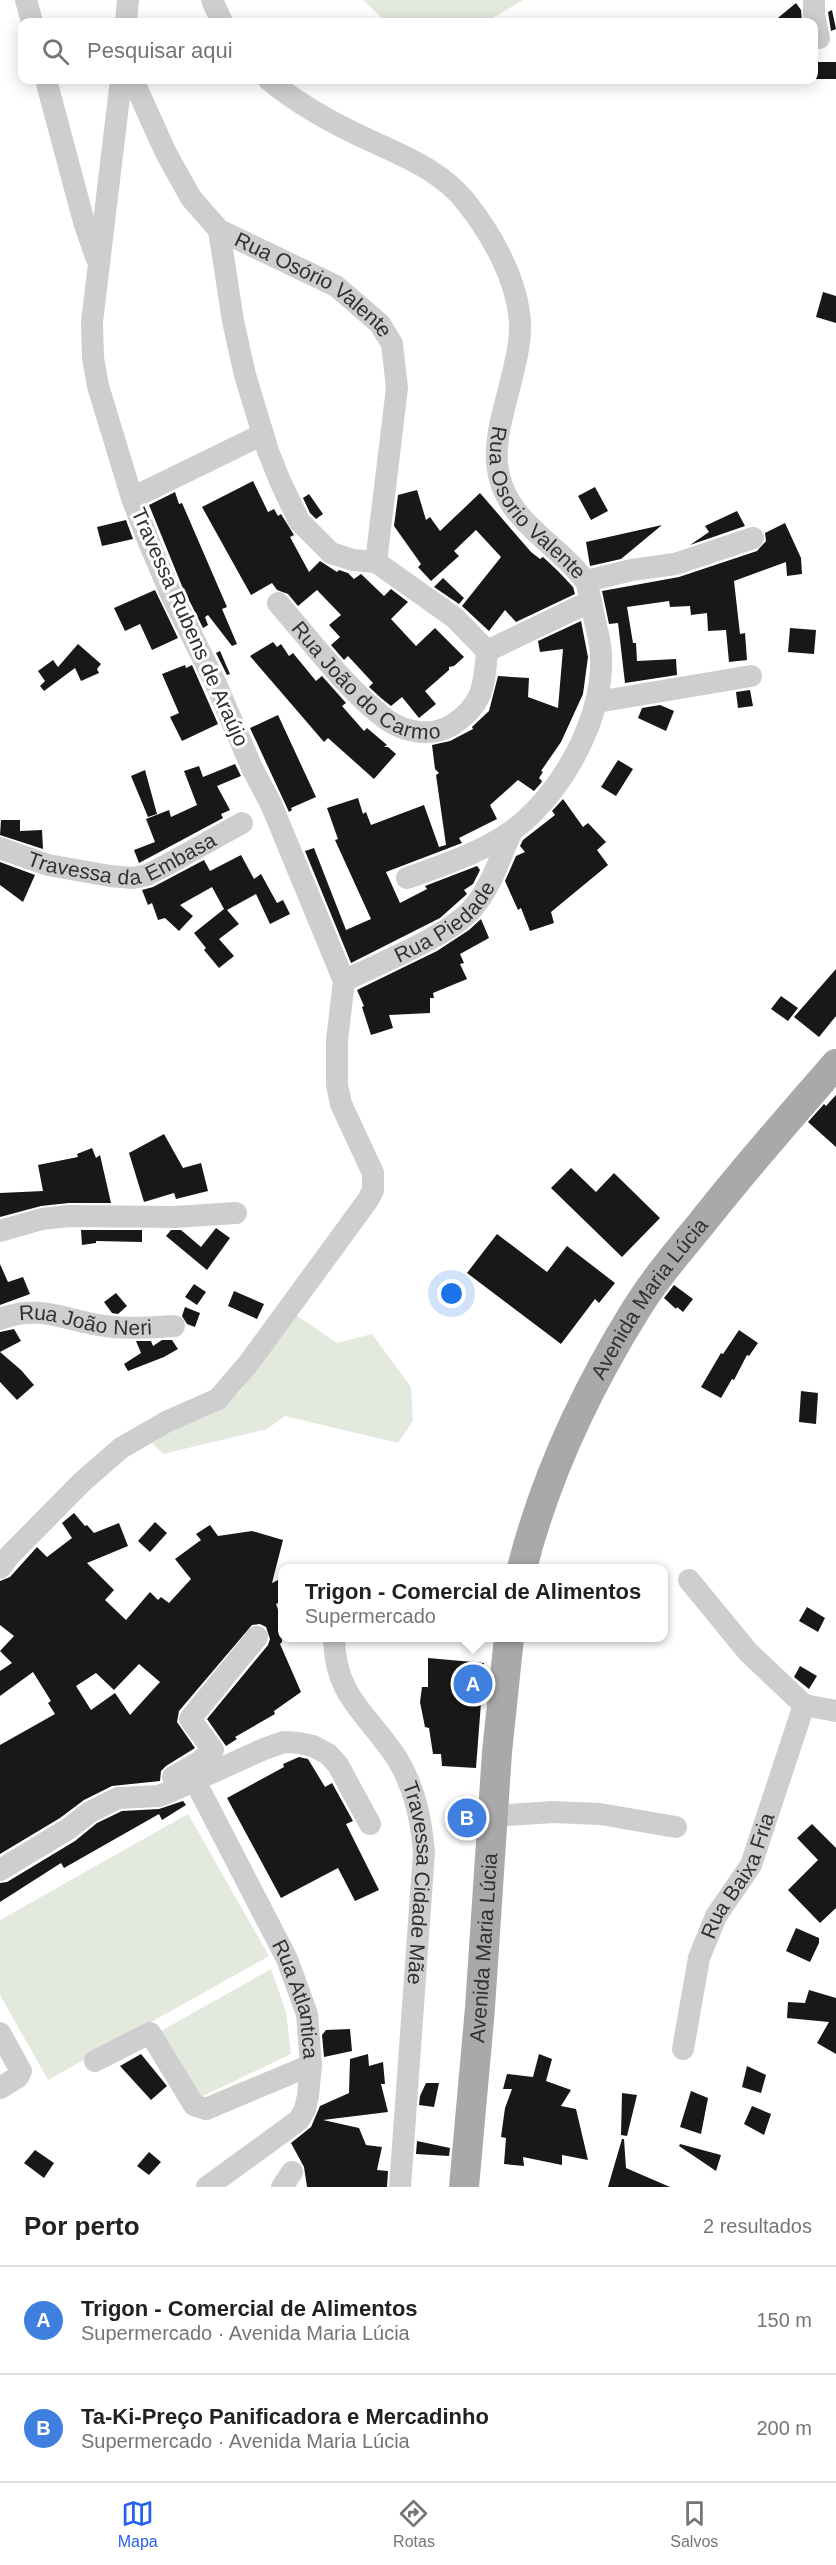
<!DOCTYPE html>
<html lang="pt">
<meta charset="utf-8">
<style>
body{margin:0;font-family:Helvetica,sans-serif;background:#f2f2f2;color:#202124}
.you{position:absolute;left:452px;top:1294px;width:21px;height:21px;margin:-15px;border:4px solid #fff;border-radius:50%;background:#1a73e8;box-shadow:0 0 0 9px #1a73e833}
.badge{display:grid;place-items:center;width:39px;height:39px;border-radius:50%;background:#2563eb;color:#fff;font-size:20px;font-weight:700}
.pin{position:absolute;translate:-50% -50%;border:3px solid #fff;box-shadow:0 2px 6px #0006}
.popup{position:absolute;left:278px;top:1564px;width:390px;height:78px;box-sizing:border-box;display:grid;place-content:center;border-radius:12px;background:#fff;filter:drop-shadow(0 2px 4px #0005);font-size:20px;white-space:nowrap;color:#757577}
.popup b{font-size:22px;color:#202124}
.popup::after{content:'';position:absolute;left:50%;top:100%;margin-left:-12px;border:12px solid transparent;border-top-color:#fff}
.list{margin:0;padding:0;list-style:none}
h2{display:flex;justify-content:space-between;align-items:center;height:78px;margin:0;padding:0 24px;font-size:26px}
h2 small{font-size:20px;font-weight:400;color:#757577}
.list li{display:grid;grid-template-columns:39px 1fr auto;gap:18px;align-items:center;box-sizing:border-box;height:108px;padding:0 24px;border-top:2px solid #e0e0e0}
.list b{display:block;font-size:22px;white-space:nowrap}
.list p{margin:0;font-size:20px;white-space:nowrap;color:#757577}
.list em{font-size:20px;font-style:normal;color:#757577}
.icon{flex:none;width:33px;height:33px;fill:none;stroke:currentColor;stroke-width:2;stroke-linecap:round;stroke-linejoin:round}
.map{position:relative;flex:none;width:836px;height:2187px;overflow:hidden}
.search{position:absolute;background:#fff;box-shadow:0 3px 15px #0003;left:18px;right:18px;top:18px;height:66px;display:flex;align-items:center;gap:15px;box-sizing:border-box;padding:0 21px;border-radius:12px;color:#757577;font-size:22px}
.sheet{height:294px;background:#fff}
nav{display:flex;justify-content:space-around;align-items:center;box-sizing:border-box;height:84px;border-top:2px solid #e0e0e0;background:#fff;font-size:16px;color:#757577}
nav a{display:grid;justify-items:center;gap:3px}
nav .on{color:#2563eb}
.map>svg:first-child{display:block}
.green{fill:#e4e9de}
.building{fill:#181818;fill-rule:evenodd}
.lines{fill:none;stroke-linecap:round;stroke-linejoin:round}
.minor{stroke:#cecece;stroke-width:22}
.major{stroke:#a9a9a9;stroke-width:30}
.labels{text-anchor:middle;stroke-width:6;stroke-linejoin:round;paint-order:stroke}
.street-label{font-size:21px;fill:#313131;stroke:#fff}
</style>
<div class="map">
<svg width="836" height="2187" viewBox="0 0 836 2187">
<rect width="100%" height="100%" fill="#fff"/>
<g class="green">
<path d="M363 0H523L486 22H386Z"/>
<path d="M296 1315 337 1343 372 1334 411 1387 413 1421 398 1443 285 1416 267 1429 163 1454 152 1443 239 1393Z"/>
<path d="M188 1814 269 1956 48 2080 0 1995V1920Z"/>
<path d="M271 1969 286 2012 291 2054 201 2097 161 2031Z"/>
</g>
<g class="building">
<path d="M796 3 801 10 802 22H773Z"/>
<path d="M832 10 836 29 831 31 828 12Z"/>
<path d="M816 62H836V79H813V65H816Z"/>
<path d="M823 292 836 296V323L816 317Z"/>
<path d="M253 481 268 512 274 509 278 516 281 514 294 535 290 537 309 572 320 561 337 572 339 570 348 573 354 579 361 574 384 596 391 589 408 602 391 619 416 646 435 628 464 657 454 666 449 667V670L425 691 436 704 419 718 402 697 391 706 381 698 369 687 373 683 348 656 344 660 331 645 340 637 329 625 341 615 317 590 298 606 288 594 277 590 272 583 251 595 202 507Z"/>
<path d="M595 487 608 511 591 520 578 496Z"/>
<path d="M417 490 426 520 430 517 440 531 480 493 531 552 540 559 543 557 558 571 573 587 575 594 516 622 505 610 489 631 462 606 501 557 476 530 454 551 459 556 431 581 418 567 421 564 394 526 398 495Z"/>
<path d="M175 492 179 504 182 503 227 607 222 609 237 644 232 646 208 615 205 617 208 625 203 628 182 586 149 505Z"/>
<path d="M309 494 323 514 316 519 310 513 303 498Z"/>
<path d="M737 511 745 526 690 545 709 532 705 526Z"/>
<path d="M126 520 133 539 102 546 97 527Z"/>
<path d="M785 523 801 558 802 574 787 576 786 562 734 581 740 634 745 633 747 660 729 662 726 630 708 631 707 613 691 615 690 606 670 607 669 601 627 607 633 643H636L637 661 676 659 677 675 625 683 618 623 609 624 602 591 679 577 757 551 766 541 765 533Z"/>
<path d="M662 525 621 559 590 566 586 542Z"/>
<path d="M443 578 464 598 459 604 434 587Z"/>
<path d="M155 590 178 638 152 650 140 624 125 631 114 608Z"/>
<path d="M581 621 588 657 583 694 561 742 541 771 543 772 539 778 542 781 541 783 534 791 518 780 490 805 497 819 459 838 462 843 386 872 400 903 427 889 425 886 477 866 480 870 473 884 464 890 467 894 440 918 351 963 305 851 314 848 346 930 371 919 335 840 338 839 327 808 358 798 363 814 366 812 371 825 424 805 439 847 446 845 436 775 439 773 435 769 432 745 450 741 473 729 472 727 489 711 498 676 529 678 528 697 558 708 563 649 540 652 538 641Z"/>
<path d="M790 628 816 630 814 654 788 652Z"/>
<path d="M273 642 277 647 281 644 289 656 293 653 316 681 322 676 346 703 342 706 364 731 367 728 387 745 384 747H388L396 754 374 779 328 738 324 742 250 656Z"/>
<path d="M78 644 101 664 97 669 99 673 81 681 75 668 44 691 40 686 45 681 38 671 53 660 58 667Z"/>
<path d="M220 651 230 674 227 675 216 653Z"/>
<path d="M185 665 186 668 192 665 218 724 182 741 170 717 179 713 162 674Z"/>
<path d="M750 690 753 706 738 708 736 692Z"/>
<path d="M660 705 674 711 666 731 638 718 642 708Z"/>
<path d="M278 715 316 797 291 808 292 810 289 812 250 728Z"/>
<path d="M618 760 633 769 616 796 601 787Z"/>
<path d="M235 764 241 776 217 786 230 810 221 814 223 818 139 863 134 850 155 842 146 819 169 810 171 817 197 805 184 771 199 766 203 777Z"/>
<path d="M145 770 157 814 148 817 131 776Z"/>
<path d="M563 799 583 827 588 823 606 842 597 850 608 865 551 912 554 923 530 931 521 908 518 910 505 881 516 856 525 852 520 846 523 840 555 815 552 811Z"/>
<path d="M1 820H20V831L42 830 43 849 0 835Z"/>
<path d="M241 855 254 879 261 874 277 903 283 900 290 914 270 924 256 894 227 910 239 924 219 939 234 956 219 968 204 950 206 948 194 933 224 909 212 887 180 905 193 916 179 931 165 918 158 920 152 903 148 905 142 890 153 887 204 860 210 871Z"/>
<path d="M0 862 35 875 23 902 0 885Z"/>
<path d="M481 919 489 938 460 954 464 963 460 964 467 979 433 993 434 998H430V1013L389 1015 393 1028 371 1035 362 1007 364 1006 357 990 437 951 469 930Z"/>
<path d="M836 969V1016L819 1037 794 1017Z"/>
<path d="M781 996 798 1008 788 1021 771 1009Z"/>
<path d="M836 1095V1147L808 1122 824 1104 826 1106Z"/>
<path d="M164 1134 183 1168 201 1163 208 1191 176 1199 174 1193 144 1202 129 1153Z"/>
<path d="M92 1148 96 1158 100 1155 111 1203H69L41 1206 0 1217V1193L43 1191 38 1165 78 1157 77 1154Z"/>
<path d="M571 1168 596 1192 614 1173 660 1218 622 1257 551 1188Z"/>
<path d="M216 1228 230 1238 207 1270 166 1236 171 1230H181L201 1247Z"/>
<path d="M81 1230H142V1242L96 1241V1243L82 1245Z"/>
<path d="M497 1234 547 1272 567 1246 615 1283 599 1303 595 1299 561 1344 467 1273Z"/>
<path d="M0 1264 8 1282 23 1277 30 1294 0 1305Z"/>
<path d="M194 1284 206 1292 197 1305 185 1297Z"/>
<path d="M674 1285 693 1299 683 1312 677 1307 676 1309 664 1298Z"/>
<path d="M234 1291 264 1304 257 1319 228 1306Z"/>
<path d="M116 1293 127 1306 118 1314 112 1313 104 1302Z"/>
<path d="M185 1307 200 1313 195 1327 187 1324 182 1316Z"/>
<path d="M14 1329 21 1341 0 1352V1332Z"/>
<path d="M739 1330 758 1343 749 1356 747 1355 734 1380 732 1379 721 1398 701 1387 721 1353 723 1354Z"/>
<path d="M162 1340H172L178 1349 164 1357 128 1371 124 1364 141 1353 136 1341H151L153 1346Z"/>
<path d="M0 1352 21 1370 34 1385 17 1400 0 1382Z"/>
<path d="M801 1391 818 1393 816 1424 799 1422Z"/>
<path d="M74 1513 85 1526 87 1525 94 1533 119 1523 128 1546 87 1563 114 1590 105 1600 126 1620 150 1592 158 1600 161 1597 169 1603 191 1579 175 1559 201 1540 196 1534 210 1525 218 1536 252 1531 283 1540 272 1583 282 1578V1601L276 1604 282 1621V1642L280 1644 301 1692 274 1711 275 1714 235 1737 237 1739 226 1746 207 1719 268 1645 270 1639 266 1627 260 1624 252 1625 179 1711 177 1722 195 1748 166 1766 161 1771 160 1781 112 1786 84 1800 60 1818 0 1854V1745L55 1714 48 1703 51 1701 33 1672 0 1696V1671L12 1663 0 1651 14 1636 0 1625V1581L10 1577 37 1547 47 1557 72 1538 62 1523ZM139 1664 160 1682 130 1715 115 1693 91 1710 76 1686 96 1673 114 1690Z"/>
<path d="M155 1522 167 1533 150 1552 138 1541Z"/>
<path d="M807 1607 825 1618 818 1632 799 1621Z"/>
<path d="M428 1658 484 1663 476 1768 442 1766 441 1754H433L429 1728 425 1727 420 1702 422 1687H428Z"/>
<path d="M800 1666 817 1676 809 1689 794 1677Z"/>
<path d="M299 1757 308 1759 325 1787 332 1783 353 1821 346 1824 379 1890 355 1901 338 1868 281 1898 227 1798 284 1767 283 1764Z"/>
<path d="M183 1801 186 1805 162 1820 159 1814 64 1868 61 1863 0 1902V1883L7 1882 75 1841 97 1823 122 1811 159 1809Z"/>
<path d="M812 1824 836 1848V1908L820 1923 788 1890 818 1860 797 1838Z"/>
<path d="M796 1928 819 1938V1943L810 1962 786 1951Z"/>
<path d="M809 1990 836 1998V2054L817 2043 829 2022 787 2018 788 2002 805 2003Z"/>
<path d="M350 2029 352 2051 324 2057 322 2035 326 2030Z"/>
<path d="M141 2054 167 2086 151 2100 120 2066Z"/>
<path d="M368 2054 369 2066 383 2062 385 2084H381L388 2112 323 2120 359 2128 366 2145 382 2147 377 2170 388 2171 387 2187H307L304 2167 291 2143 311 2127 320 2106 349 2093 350 2059Z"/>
<path d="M539 2054 552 2059 546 2081 571 2090 561 2106 576 2109 588 2160 562 2155V2165L523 2157 524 2166 504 2164 506 2138 501 2137 505 2108 512 2089H503L507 2074 533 2077Z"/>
<path d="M747 2066 766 2075 761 2093 742 2087Z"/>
<path d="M426 2083H439L434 2107 419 2105 420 2096Z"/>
<path d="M691 2091 708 2098 701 2134 680 2127Z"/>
<path d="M622 2093 637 2095 627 2136 621 2135Z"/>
<path d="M752 2106 771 2114 764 2135 744 2124Z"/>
<path d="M622 2139H624L626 2168 670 2187H608Z"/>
<path d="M417 2141 450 2148 449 2156 416 2154Z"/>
<path d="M680 2144 721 2155 716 2171 679 2146Z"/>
<path d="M35 2150 54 2163 44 2178 24 2163Z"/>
<path d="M149 2152 161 2162 149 2175 137 2166Z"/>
</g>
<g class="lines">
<g class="minor">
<path d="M26 0 32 22"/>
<path d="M212 0 222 22"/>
<path d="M814 0V15L819 38"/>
<path d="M126 22 128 0"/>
<path d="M46 80 84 222 96 257"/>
<path id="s1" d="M133 80 166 153 191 198 219 230 336 286 380 324 392 344 397 388 376 562"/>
<path id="s2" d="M269 80C298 104 334 124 369 140 405 157 440 170 466 202 492 235 517 279 520 322 521 343 515 364 510 385 504 410 495 436 497 463 502 520 553 539 584 579 589 585 594 620 597 630 616 698 567 790 513 830 481 853 443 865 407 878"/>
<path d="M219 230 233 321 245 375 268 451 280 481 299 521 331 553 353 560 376 562"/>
<path d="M132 498 263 434"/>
<path d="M586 581 632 570 675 564 753 538"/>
<path id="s3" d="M278 603C310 640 348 691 387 720 406 733 433 737 452 725 484 704 484 686 487 651L455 618 376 562"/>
<path d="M487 651 589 602"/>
<path d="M597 702 751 676"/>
<path id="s4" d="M0 848 48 865 110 876 133 878 147 875 161 868 242 823"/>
<path id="s5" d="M344 981C377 964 449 936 472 909 491 888 500 857 512 831"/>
<path d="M0 1231 42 1219 69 1216 174 1217 236 1213"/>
<path id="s6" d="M0 1319C42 1302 72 1324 113 1327 133 1329 154 1327 174 1326"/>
<path d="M0 1568 10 1555 82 1482 121 1448 168 1421 218 1399 248 1364 368 1200 373 1190V1173L341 1104 337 1085V1040L344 981 271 804 252 768 216 684 170 592 150 545 132 498 98 386 93 358 92 322 121 80"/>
<path d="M689 1580 748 1652 804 1705 836 1711"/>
<path id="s7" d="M334 1638C335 1698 368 1713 398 1760 415 1789 421 1819 424 1852L400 2187"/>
<path d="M173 1777 199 1762 213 1750 190 1719 257 1637"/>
<path id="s8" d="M195 1781 287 1959 307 2014 311 2065 308 2096 305 2109 299 2120 207 2187"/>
<path d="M492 1816 553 1812 600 1814 676 1827"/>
<path d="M0 1870 68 1829 90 1812 118 1798 158 1796 167 1793 264 1749 284 1742 299 1743 313 1746 328 1754 338 1765 370 1824"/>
<path d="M0 2033 21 2071 18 2077 0 2088"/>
<path id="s9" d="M683 2049 699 1958 716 1916 751 1865 804 1705"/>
<path d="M95 2061 150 2033 194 2105 206 2109 311 2065"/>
<path d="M282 2187 292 2172"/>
</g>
<g class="major">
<path id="s10" d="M522 1568C545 1478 586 1390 635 1311 654 1280 678 1252 701 1224 744 1169 790 1117 836 1064"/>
<path id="s11" d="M464 2187 480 2008 497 1752 509 1638"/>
</g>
</g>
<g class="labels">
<g class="street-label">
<text dy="7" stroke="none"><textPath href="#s1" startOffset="284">Rua Osório Valente</textPath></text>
<text dy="7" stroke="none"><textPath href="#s2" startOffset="564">Rua Osorio Valente</textPath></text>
<text transform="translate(190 627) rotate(66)" y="7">Travessa Rubens de Araújo</text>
<text dy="7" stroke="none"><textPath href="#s3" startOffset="122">Rua João do Carmo</textPath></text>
<text dy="7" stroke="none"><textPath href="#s4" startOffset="129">Travessa da Embasa</textPath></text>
<text dy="7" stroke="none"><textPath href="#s5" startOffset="118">Rua Piedade</textPath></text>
<text dy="7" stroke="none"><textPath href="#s10" startOffset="300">Avenida Maria Lúcia</textPath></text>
<text dy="7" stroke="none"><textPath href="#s6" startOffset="87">Rua João Neri</textPath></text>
<text dy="7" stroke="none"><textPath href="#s9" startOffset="184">Rua Baixa Fria</textPath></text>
<text dy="7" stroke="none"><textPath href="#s7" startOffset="268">Travessa Cidade Mãe</textPath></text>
<text dy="7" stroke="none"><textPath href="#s11" startOffset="240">Avenida Maria Lúcia</textPath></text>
<text dy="7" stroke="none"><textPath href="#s8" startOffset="242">Rua Atlantica</textPath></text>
</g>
</g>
</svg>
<div class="you"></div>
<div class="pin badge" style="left:473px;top:1684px;background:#3f7fe0">A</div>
<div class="popup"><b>Trigon - Comercial de Alimentos</b>Supermercado</div>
<div class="pin badge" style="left:467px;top:1818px;background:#3f7fe0">B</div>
<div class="search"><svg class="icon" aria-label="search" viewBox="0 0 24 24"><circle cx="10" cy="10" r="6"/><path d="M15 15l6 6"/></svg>Pesquisar aqui</div>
</div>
<section class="sheet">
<h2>Por perto<small>2 resultados</small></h2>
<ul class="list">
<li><span class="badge" style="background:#3f7fe0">A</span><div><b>Trigon - Comercial de Alimentos</b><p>Supermercado · Avenida Maria Lúcia</p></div><em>150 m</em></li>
<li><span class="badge" style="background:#3f7fe0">B</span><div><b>Ta-Ki-Preço Panificadora e Mercadinho</b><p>Supermercado · Avenida Maria Lúcia</p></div><em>200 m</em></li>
</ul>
</section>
<nav>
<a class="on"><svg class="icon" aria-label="map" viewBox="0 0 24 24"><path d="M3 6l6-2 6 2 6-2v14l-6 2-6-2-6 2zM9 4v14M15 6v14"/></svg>Mapa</a>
<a><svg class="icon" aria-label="directions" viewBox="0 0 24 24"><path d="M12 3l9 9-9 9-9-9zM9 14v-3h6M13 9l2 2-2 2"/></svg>Rotas</a>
<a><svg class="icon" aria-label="saved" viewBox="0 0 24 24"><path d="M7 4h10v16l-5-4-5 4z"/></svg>Salvos</a>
</nav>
